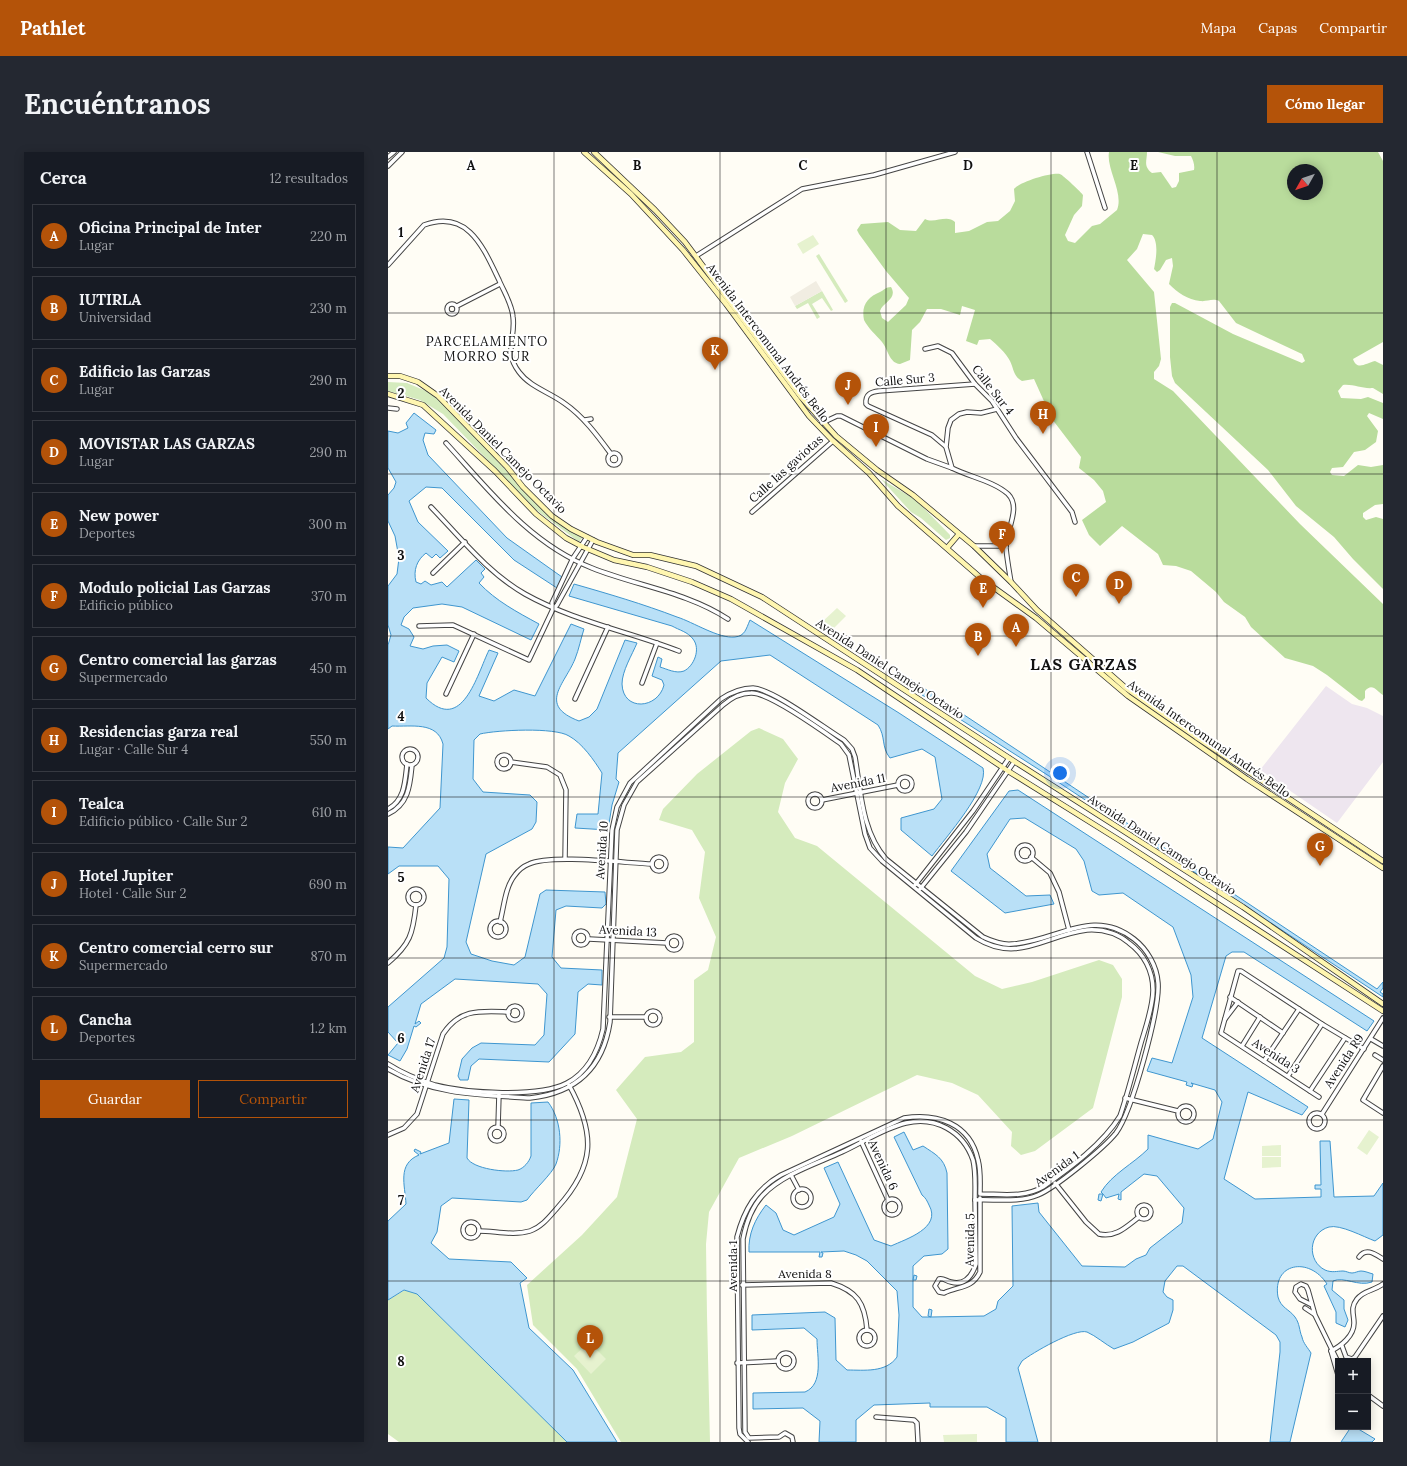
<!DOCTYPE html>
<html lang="es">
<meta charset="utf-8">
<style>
body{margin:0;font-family:Lora,serif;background:#242831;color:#f1f3f6}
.controls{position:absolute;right:12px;bottom:12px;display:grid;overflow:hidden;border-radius:0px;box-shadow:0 2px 10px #0003}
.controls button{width:36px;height:36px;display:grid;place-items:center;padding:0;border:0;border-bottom:1px solid #363941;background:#171b24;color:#f1f3f6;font:20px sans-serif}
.compass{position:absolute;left:899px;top:12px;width:36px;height:36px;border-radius:50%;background:#171b24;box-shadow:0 2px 10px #0003;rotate:230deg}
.you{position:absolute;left:672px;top:621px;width:14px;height:14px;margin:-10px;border:3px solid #fff;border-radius:50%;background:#1a73e8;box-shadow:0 0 0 6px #1a73e833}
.badge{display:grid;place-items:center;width:26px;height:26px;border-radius:50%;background:#b45309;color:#fff;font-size:13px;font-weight:700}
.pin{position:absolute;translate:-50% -33px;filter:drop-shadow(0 1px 2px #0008)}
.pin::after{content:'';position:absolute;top:21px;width:14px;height:12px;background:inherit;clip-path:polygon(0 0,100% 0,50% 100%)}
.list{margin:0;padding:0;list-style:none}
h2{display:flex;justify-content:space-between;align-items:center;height:52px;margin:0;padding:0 16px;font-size:17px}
h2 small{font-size:13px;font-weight:400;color:#9ea1a6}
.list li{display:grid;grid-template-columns:26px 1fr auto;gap:12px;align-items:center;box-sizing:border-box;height:64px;margin:0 8px 8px;padding:0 8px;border:1px solid #363941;border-radius:0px}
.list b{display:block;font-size:15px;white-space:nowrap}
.list p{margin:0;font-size:13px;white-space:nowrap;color:#9ea1a6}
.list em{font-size:13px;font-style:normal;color:#9ea1a6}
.actions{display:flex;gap:8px;padding:12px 16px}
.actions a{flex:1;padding:9px 0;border:1px solid #b45309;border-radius:0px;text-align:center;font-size:14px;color:#b45309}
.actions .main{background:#b45309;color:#fff}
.map{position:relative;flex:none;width:995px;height:1290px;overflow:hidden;border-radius:0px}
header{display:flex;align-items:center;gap:24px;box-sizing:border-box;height:56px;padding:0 20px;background:#b45309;color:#fff}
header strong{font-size:19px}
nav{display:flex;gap:22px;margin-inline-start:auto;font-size:14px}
.intro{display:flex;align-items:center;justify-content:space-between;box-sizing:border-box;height:96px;padding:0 24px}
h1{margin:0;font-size:28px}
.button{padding:10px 18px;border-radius:0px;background:#b45309;color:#fff;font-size:14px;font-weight:700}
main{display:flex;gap:24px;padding:0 24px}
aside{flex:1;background:#171b24;border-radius:0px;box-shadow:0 2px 10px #0003}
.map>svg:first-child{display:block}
.industrial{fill:#eee6ef}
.green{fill:#d5ebbd}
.forest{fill:#b9dc9c;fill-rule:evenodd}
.pitch{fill:#e6f2cf}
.plaza{fill:#f1ede2}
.water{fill:#b9e0f7;stroke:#3f96cf}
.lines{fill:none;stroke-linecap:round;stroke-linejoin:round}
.street-casing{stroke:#444;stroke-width:5.5}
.secondary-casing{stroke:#333;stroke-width:6}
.street{stroke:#fff;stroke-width:3.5}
.secondary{stroke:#fff6b0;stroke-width:4.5}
.grid{fill:none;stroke:#111;stroke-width:1;stroke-opacity:0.55}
.labels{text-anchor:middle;stroke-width:4;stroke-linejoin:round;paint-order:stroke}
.street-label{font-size:12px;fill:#111;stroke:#fff}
.neighbourhood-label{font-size:13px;letter-spacing:1px;fill:#111;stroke:#fff}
.district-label{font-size:16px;font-weight:bold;letter-spacing:1px;fill:#111;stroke:#fff}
.grid-label{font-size:13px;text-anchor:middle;font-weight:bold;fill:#111;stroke:#fff;stroke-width:4;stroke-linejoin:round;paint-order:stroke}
</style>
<header>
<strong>Pathlet</strong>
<nav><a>Mapa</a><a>Capas</a><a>Compartir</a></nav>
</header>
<div class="intro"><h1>Encuéntranos</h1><a class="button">Cómo llegar</a></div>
<main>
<aside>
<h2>Cerca<small>12 resultados</small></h2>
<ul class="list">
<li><span class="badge">A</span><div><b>Oficina Principal de Inter</b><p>Lugar</p></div><em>220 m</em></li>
<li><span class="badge">B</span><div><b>IUTIRLA</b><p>Universidad</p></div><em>230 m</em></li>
<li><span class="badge">C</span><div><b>Edificio las Garzas</b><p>Lugar</p></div><em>290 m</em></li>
<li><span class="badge">D</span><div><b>MOVISTAR LAS GARZAS</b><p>Lugar</p></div><em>290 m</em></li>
<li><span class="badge">E</span><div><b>New power</b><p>Deportes</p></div><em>300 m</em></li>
<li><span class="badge">F</span><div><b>Modulo policial Las Garzas</b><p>Edificio público</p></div><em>370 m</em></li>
<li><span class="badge">G</span><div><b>Centro comercial las garzas</b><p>Supermercado</p></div><em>450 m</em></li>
<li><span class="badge">H</span><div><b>Residencias garza real</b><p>Lugar · Calle Sur 4</p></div><em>550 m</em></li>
<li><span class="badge">I</span><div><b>Tealca</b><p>Edificio público · Calle Sur 2</p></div><em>610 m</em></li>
<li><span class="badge">J</span><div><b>Hotel Jupiter</b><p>Hotel · Calle Sur 2</p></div><em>690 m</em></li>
<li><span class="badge">K</span><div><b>Centro comercial cerro sur</b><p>Supermercado</p></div><em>870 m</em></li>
<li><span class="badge">L</span><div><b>Cancha</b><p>Deportes</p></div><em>1.2 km</em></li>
</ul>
<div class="actions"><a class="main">Guardar</a><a>Compartir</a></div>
</aside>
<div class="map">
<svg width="995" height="1290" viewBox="0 0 995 1290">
<rect width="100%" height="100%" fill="#fffdf5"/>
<path class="industrial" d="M938 534 964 552 979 556 995 564V610L949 671 872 618Z"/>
<g class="green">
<path d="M431 102 460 149 457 151 428 104Z"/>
<path d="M434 139 445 158 443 159 434 146 424 152 432 165 429 167 420 151 409 157 407 154Z"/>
<path d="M0 230 19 231 43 241 61 257 157 360 194 386 191 390 147 357 55 262 32 248 0 239Z"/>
<path d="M493 327 528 348 562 383V386L558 388 533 366 523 360Z"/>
<path d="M371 576 395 587 410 607 397 631 390 660 407 686 429 694 587 824 614 837 644 830 711 808 725 813 734 827V845L705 956 647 999 633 1003 623 994 624 980 590 943 564 931 529 923 404 984 351 1006 321 1060 318 1092 319 1163 322 1290H233L189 1217 145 1173 139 1133 194 1083 229 1045 249 967 228 938 257 905 293 900 306 890V828L320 818 328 785 311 746 317 700 304 678 271 668 275 657 309 622 363 579Z"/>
<path d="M17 1138 29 1142 179 1290H11L0 1282V1148Z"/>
</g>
<path class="forest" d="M721 0H759C759 9 755 14 764 21L773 20 784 36 788 35 791 29V21L806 18C807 13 805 8 803 4H787L770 0H990L995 9V190L965 207C969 219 978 211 987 209L995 213V242L985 236C974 237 966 232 955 233L950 239 953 246 973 247 980 245 995 251V267L981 261 979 264 990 279 988 290 977 298 966 300 955 315 944 316 942 320 944 323 956 324 970 313 983 315 995 313V352L987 353 975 361V365L978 368 988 365 995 367V437L965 407 946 385 908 354 880 318 787 231 784 224 782 205V155L784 151H787L845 182 914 211 917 209 914 202 848 171 831 149C824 146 819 150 812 149 800 148 789 140 781 132L785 114 784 106 778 108 772 118 769 120 766 117C768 107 771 90 764 83L755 82 749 97 739 108 766 140 773 207 771 214 766 220V227L785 239 912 372 995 452V543C989 539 984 530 977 539V546L974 549 971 548 939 523 925 514 897 506 863 475 857 465 836 450 828 440 803 419 788 414 775 413 770 402 734 374 712 394 701 383 694 368 718 350 715 339 706 328 691 316 693 305 664 267 646 227 634 229C625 224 626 217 622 209 618 201 609 193 602 187L591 188 589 193 578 189 587 158 574 154 572 163 553 157H539L532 170 524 178 522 208 512 212C501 211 500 197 494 190 488 183 480 176 476 168 473 153 480 145 492 140 496 138 498 135 503 135 510 147 495 150 492 159L494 166 500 170 518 153 521 146 498 119 471 82 469 78 473 72 500 70 512 78 528 79 537 67C546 72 559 62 567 70V81L581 79 599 70 610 69 622 59 627 49 626 37C631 30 664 20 672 22 675 23 694 41 695 43L694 54 686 63 677 83 680 89 687 91 704 74 712 72 729 58C736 41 718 17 721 0ZM905 18H929V42H905Z"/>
<g class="pitch">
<path d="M425 83 431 92 415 102 409 92Z"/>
<path d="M449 456 458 464 442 480 433 471Z"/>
<path d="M981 978 991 985 979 1003 969 996Z"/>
<path d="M893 993V1004H874V994Z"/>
<path d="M874 1005H893V1015L874 1016Z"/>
<path d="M201 1190 218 1207 203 1222 186 1204Z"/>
<path d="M589 1282V1290H556L555 1283Z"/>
</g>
<path class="plaza" d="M428 129 434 139 407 154 402 145Z"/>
<g class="water">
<path d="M26 261 48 278 46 282 37 281 35 288 40 303 119 386 174 425 169 436 126 408 54 336 38 335 21 349 30 370 60 399 52 406 48 402 44 406 38 401C29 408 25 418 28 430L33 432 37 429 43 433 54 430 59 435 88 408 97 417 93 421 96 425 91 431C108 449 129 460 151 472L143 488 74 455 54 452 25 456 16 465 13 473 21 477 26 485 22 494 35 497 45 494 59 493 71 499 66 510 54 505 39 531 38 546C74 582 89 523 101 498L110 501 91 544 106 549 126 538 147 544 183 472 196 477C193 486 191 497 187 507 177 532 149 553 191 569L201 565 209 557 237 488 249 491C244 503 234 519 234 532 235 560 270 557 276 533L274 528 264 524 270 505 274 507 272 515C279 517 288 522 296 519 306 514 313 497 305 487 300 480 291 478 284 474L181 444 186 432C221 442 255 452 289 465 305 470 331 487 347 485 357 484 358 477 362 468L511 561 595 616C601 637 558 685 544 704L513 678V666L546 657 554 647 547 605 534 597 502 606C493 595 498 585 490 573L382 503 333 509 230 601 228 627 231 630 224 653 220 678 187 676 189 662H210L214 621C206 608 194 591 181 584 167 575 109 578 92 582L86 588 85 627 95 640 142 643 149 650 148 670 144 677 98 702 78 790 83 802 104 809 126 813 137 805 152 742 158 738 217 740 218 752 214 756 178 754 168 758 164 805 173 816 214 818V833L200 832 190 840 187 882 161 910 91 907 83 914 80 928H72L70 924 74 907 84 896 93 891 147 893 156 883 159 842 150 832 67 827 33 852 27 872 31 869 33 871 28 875 26 874 19 897 12 909 0 903 10 891 0 880V855L56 806 59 795 61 727 50 714H11L0 722V695L15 696 52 656 55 592C49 569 23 575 4 574L0 577V493L3 483 0 473V434L9 422 11 406 7 384 0 369V343L6 336 8 330 0 316V279L10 281 20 276 18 271Z"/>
<path d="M522 527 989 837 995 830V836L992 840 995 842V845L661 624 517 532Z"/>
<path d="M630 638 986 869 979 879 856 800H844L838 804 814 886 920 955 914 963 860 940 836 1027 867 1047 933 1045V1037H927V1033H933L932 989H942L946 1045 986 1044 995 1031V1083L987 1089C976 1085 952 1072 941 1075 920 1081 919 1109 937 1118 944 1121 949 1119 955 1119 958 1119 961 1121 964 1121 967 1121 970 1119 973 1119 977 1119 981 1121 985 1122L984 1130C970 1135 956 1124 945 1129L944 1138 956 1148V1157L960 1168 957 1175 948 1171V1160L936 1134 939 1132C921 1104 884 1111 890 1145 893 1156 901 1157 907 1165 912 1172 911 1178 914 1185 915 1191 920 1196 923 1201L902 1290H882L892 1200V1190L888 1183 795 1114H789L777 1129 775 1140 779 1145 785 1148V1158L781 1171 745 1190 726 1197C717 1192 708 1184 699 1180 687 1176 644 1201 634 1209L630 1216 650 1290H618V1266L599 1255H542V1251L486 1253 468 1268V1290H431L432 1269 415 1256 365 1257V1241L417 1240C436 1232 429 1204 429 1187L416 1176 364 1178V1163L437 1160 447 1166 448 1208 459 1218C476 1218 498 1221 509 1205L511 1163 509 1139 479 1109 468 1103 456 1099 433 1100 435 1101 434 1105H431L432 1100H361C360 1082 367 1067 378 1053L388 1061 395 1078 406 1083 446 1065 452 1052 436 1016 450 1010 486 1088 503 1094C518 1087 554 1076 541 1053 539 1049 538 1046 534 1043L506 985 516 980 525 998 535 994C547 1002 556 1006 559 1021L560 1097 554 1102 536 1104 525 1114V1128L526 1123 529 1124 528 1128H525V1155L534 1165H543L540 1164 541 1157 544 1158 543 1165 596 1164 608 1157 610 1149 625 1134 624 1054 650 1051 651 1060 694 1114 737 1115 748 1107 758 1103 762 1096 794 1071 796 1056 769 1024 756 1022 733 1040V1048L730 1047 731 1042 718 1046 715 1042 713 1049 710 1048 711 1042H715L713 1040C724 1022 745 1012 760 997V983L810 997 825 987 834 950 827 938 803 931 805 932 804 935 798 933 799 930 759 919 764 906 784 911 805 845 803 823 785 775 735 741 711 743 704 739 696 709 688 697 637 666 622 667 599 702 602 716 638 744 662 743 666 752 617 761 563 719 621 639Z"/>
<path d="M66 947 81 948 79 1006C85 1017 118 1021 130 1018 136 1016 141 1010 143 1004V951L160 950C173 967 175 993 168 1012 164 1022 146 1038 139 1048L133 1050 64 1046 53 1054 49 1080 43 1091 61 1107 123 1110 139 1126 132 1131 141 1176 185 1218 229 1290H179L29 1142 16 1138 0 1148V1069L18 1052C17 1033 9 1012 31 1003L26 999 27 997 33 1000 32 1002 61 991Z"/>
<path d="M963 1275H967L987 1287 984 1290H953Z"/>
</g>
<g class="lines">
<g class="street-casing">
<g id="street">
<path d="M699 0 717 56"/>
<path d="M0 5 6 0"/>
<path d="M0 14 14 0"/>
<path d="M308 104 414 37 486 23 567 0"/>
<path d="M0 113 36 73C80 57 95 95 111 128 116 140 124 152 125 165 128 187 115 199 131 220 142 235 161 240 176 251 195 264 209 283 223 302"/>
<circle cx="64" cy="157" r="5"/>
<path d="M69 154 112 132"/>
<path d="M537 197 550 194 564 201 587 232 604 249 628 286 684 360 687 370"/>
<path d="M0 256 9 257"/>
<path d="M609 257 593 261 579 260 571 262 563 268 560 276 558 295 564 316C582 325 605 329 620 342 634 356 617 380 618 396 619 407 621 418 623 430"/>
<path d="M197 268 203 267"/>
<path d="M434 271 449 264H453L539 307 564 316"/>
<path d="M58 291C101 338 142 392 204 416 249 434 299 440 340 467"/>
<path d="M557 294 544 283 480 254 478 252C477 242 483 240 491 239L587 232"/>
<circle cx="226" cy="307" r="6"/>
<path d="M43 355C72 385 100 421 137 442 185 469 240 479 291 499"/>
<path d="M364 360 445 289"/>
<path d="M586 394H618"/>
<path d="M45 421 77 390"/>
<path d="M165 457 164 451 185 406 199 385"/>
<path d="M31 474 65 473 141 508 165 457 169 453 205 388"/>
<path d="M254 531 269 491"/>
<path d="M58 542 86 482"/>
<path d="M187 547 220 475"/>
<circle cx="22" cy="605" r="8"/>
<circle cx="116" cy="610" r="7"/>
<path d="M123 610 159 615 172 623 178 638 177 707"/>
<circle cx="517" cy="632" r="7"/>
<circle cx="427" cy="649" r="7"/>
<path d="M434 648 510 633"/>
<path d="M0 657C17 648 17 629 19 612"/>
<path d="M0 662C21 652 22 633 24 613"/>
<circle cx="637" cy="701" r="8"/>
<path d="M643 705 662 721 671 740 681 778"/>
<circle cx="271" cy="712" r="7"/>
<path d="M527 733 585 659 621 606"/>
<circle cx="28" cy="745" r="8"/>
<path d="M532 737 578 680 626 610"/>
<circle cx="110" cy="777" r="8"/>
<path d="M112 770C116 755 117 735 127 723 130 719 136 714 141 712 163 702 237 711 264 712"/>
<circle cx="193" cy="786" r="7"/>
<circle cx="286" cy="791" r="7"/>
<path d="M201 787 279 791"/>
<path d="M0 811C22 792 25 782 28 753"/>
<path d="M842 845 895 881"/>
<circle cx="127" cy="861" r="7"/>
<circle cx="265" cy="866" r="7"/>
<path d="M221 865H258"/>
<path d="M837 867 850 850"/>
<path d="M983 887 995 894"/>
<path d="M854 894 872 865"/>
<path d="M987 903 995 908"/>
<path d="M876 909 911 857"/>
<path d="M0 912C14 921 31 928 47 933 78 941 151 946 179 931 200 920 210 899 215 877L224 678 229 655 242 631 333 547C342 541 353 536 365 536 385 537 436 576 456 588L464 597 467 605C473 640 474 680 498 707L595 785C605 789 614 793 624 792 667 790 705 754 746 787 759 797 769 814 770 831 772 857 744 960 728 981 716 996 667 1036 650 1043 631 1051 607 1047 587 1048 587 1035 588 1020 585 1008 575 979 547 964 518 971 496 976 474 991 454 1000 428 1012 395 1022 375 1043 363 1056 358 1071 355 1087L357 1280 361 1286 391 1285 397 1281 404 1285 405 1290"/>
<path d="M995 914 975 948 995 961"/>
<path d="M0 917C44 943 93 943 142 946 188 941 215 916 222 870L229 678 236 653 249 630 335 553C343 546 351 541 363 541 381 540 436 580 453 592L461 603 477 682 482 696 494 709 588 786C630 812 657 783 699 778 714 777 729 781 741 791 756 802 765 819 765 838 765 855 758 874 753 891 746 916 740 941 732 964 715 992 682 1016 655 1035 636 1046 613 1042 592 1042 592 1031 593 1019 590 1008 582 971 549 961 516 966L393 1023C368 1037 356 1058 349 1085L351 1276 352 1282 360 1290"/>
<path d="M900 924 934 872"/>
<path d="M922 939 957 886"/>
<path d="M931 945 833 881 850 819H853L934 872 976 897"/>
<path d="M737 946 790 959"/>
<circle cx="798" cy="962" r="8"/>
<circle cx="929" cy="969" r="8"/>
<path d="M934 962 995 866"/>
<circle cx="109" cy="982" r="7"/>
<path d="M110 975 111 942"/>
<path d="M0 983 16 976 29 962 55 882C72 856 93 859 121 860"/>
<path d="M473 989 500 1048"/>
<path d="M403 1023 411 1038"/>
<path d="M667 1031 698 1070 711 1082C728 1086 739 1074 751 1065"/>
<circle cx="414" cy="1046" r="9"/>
<circle cx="504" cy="1055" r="8"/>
<path d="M587 1048 588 1112C584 1124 577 1134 563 1130 558 1129 556 1126 551 1127L547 1134 551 1140 556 1141C570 1134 584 1137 592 1120V1046"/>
<circle cx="756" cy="1060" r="7"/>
<circle cx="83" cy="1078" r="8"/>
<path d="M91 1079C107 1079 126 1084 142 1079 154 1075 162 1064 170 1055 207 1014 208 982 181 933"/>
<path d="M971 1105C978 1095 987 1102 995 1107"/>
<path d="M354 1133 443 1131C469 1139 477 1151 479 1178"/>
<path d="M924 1153 912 1147 907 1140 908 1135 913 1132 918 1134 920 1138 927 1163 950 1210"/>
<path d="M917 1156 926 1162"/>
<circle cx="479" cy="1186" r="8"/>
<path d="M954 1194 958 1205 964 1207 967 1205 995 1164"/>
<path d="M943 1199C953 1194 966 1184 966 1171 966 1162 962 1156 969 1147 976 1138 986 1139 995 1132"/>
<path d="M943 1199 950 1223"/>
<circle cx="398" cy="1209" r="8"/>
<path d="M349 1211 390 1209"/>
<path d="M980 1243 995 1254"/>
<path d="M488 1265 526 1268 529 1271 530 1290"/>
</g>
</g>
<g class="secondary-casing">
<g id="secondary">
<path d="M196 0 243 42 295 98 338 152 421 264 444 288 481 321 510 354 594 427 648 466 740 544 859 627 995 716"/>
<path d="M206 0 267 58 297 90 412 244 448 284 489 318 525 343 586 394 623 430 649 458 739 537 808 585 995 709"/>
<path d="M0 224H12L30 230 50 244 119 315 135 335 164 364 183 377 209 390 245 403H262L308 414 374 445 621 606 855 755 995 852"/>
<path d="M0 242 35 253 107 319 148 362 178 386 195 395 226 408 259 415 304 430 343 447 469 518 620 619 731 688 995 859"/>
<path d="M559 396 571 382"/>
</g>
</g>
<use href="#street" class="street"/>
<use href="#secondary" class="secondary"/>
</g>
<path class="grid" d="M166 0V1290M332 0V1290M498 0V1290M663 0V1290M829 0V1290M0 161H995M0 322H995M0 484H995M0 645H995M0 806H995M0 968H995M0 1129H995"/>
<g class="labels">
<g class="street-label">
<text transform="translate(380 191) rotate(53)" y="4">Avenida Intercomunal Andrés Bello</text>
<text transform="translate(517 228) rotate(-5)" y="4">Calle Sur 3</text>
<text transform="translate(605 238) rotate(52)" y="4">Calle Sur 4</text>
<text transform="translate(115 298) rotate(45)" y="4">Avenida Daniel Camejo Octavio</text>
<text transform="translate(398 317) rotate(-42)" y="4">Calle las gaviotas</text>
<text transform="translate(502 517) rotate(33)" y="4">Avenida Daniel Camejo Octavio</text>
<text transform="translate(821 587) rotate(35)" y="4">Avenida Intercomunal Andrés Bello</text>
<text transform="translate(470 631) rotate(-11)" y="4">Avenida 11</text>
<text transform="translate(774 693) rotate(33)" y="4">Avenida Daniel Camejo Octavio</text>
<text transform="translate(214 698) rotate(-86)" y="4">Avenida 10</text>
<text transform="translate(240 779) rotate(3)" y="4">Avenida 13</text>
<text transform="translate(888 904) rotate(33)" y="4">Avenida 3</text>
<text transform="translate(956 909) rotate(-57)" y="4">Avenida R9</text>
<text transform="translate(35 913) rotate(-72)" y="4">Avenida 17</text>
<text transform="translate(495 1013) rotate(65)" y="4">Avenida 6</text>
<text transform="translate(669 1017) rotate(-36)" y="4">Avenida 1</text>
<text transform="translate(582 1088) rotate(-89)" y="4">Avenida 5</text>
<text transform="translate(345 1114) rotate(-90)" y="4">Avenida 1</text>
<text x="417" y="1126">Avenida 8</text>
</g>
<g class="neighbourhood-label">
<text x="99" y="194">PARCELAMIENTO<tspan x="99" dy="15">MORRO SUR</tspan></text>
</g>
<g class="district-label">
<text x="696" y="518">LAS GARZAS</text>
</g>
</g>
<g class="grid-label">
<text x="83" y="18">A</text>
<text x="249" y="18">B</text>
<text x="415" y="18">C</text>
<text x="580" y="18">D</text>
<text x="746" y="18">E</text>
<text x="13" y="85">1</text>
<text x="13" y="246">2</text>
<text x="13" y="408">3</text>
<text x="13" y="569">4</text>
<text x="13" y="730">5</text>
<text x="13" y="891">6</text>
<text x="13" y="1053">7</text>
<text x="13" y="1214">8</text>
</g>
</svg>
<div class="controls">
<button>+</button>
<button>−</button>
</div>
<svg class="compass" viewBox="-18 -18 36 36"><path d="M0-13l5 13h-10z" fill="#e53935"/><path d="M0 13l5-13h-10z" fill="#9ea1a6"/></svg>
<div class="you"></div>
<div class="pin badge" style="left:628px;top:495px">A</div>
<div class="pin badge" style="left:590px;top:504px">B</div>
<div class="pin badge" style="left:688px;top:445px">C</div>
<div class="pin badge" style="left:731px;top:452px">D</div>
<div class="pin badge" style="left:595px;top:456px">E</div>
<div class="pin badge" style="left:614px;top:402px">F</div>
<div class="pin badge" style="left:932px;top:714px">G</div>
<div class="pin badge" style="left:655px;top:282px">H</div>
<div class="pin badge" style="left:488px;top:295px">I</div>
<div class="pin badge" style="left:460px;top:253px">J</div>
<div class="pin badge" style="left:327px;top:218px">K</div>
<div class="pin badge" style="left:202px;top:1206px">L</div>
</div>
</main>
